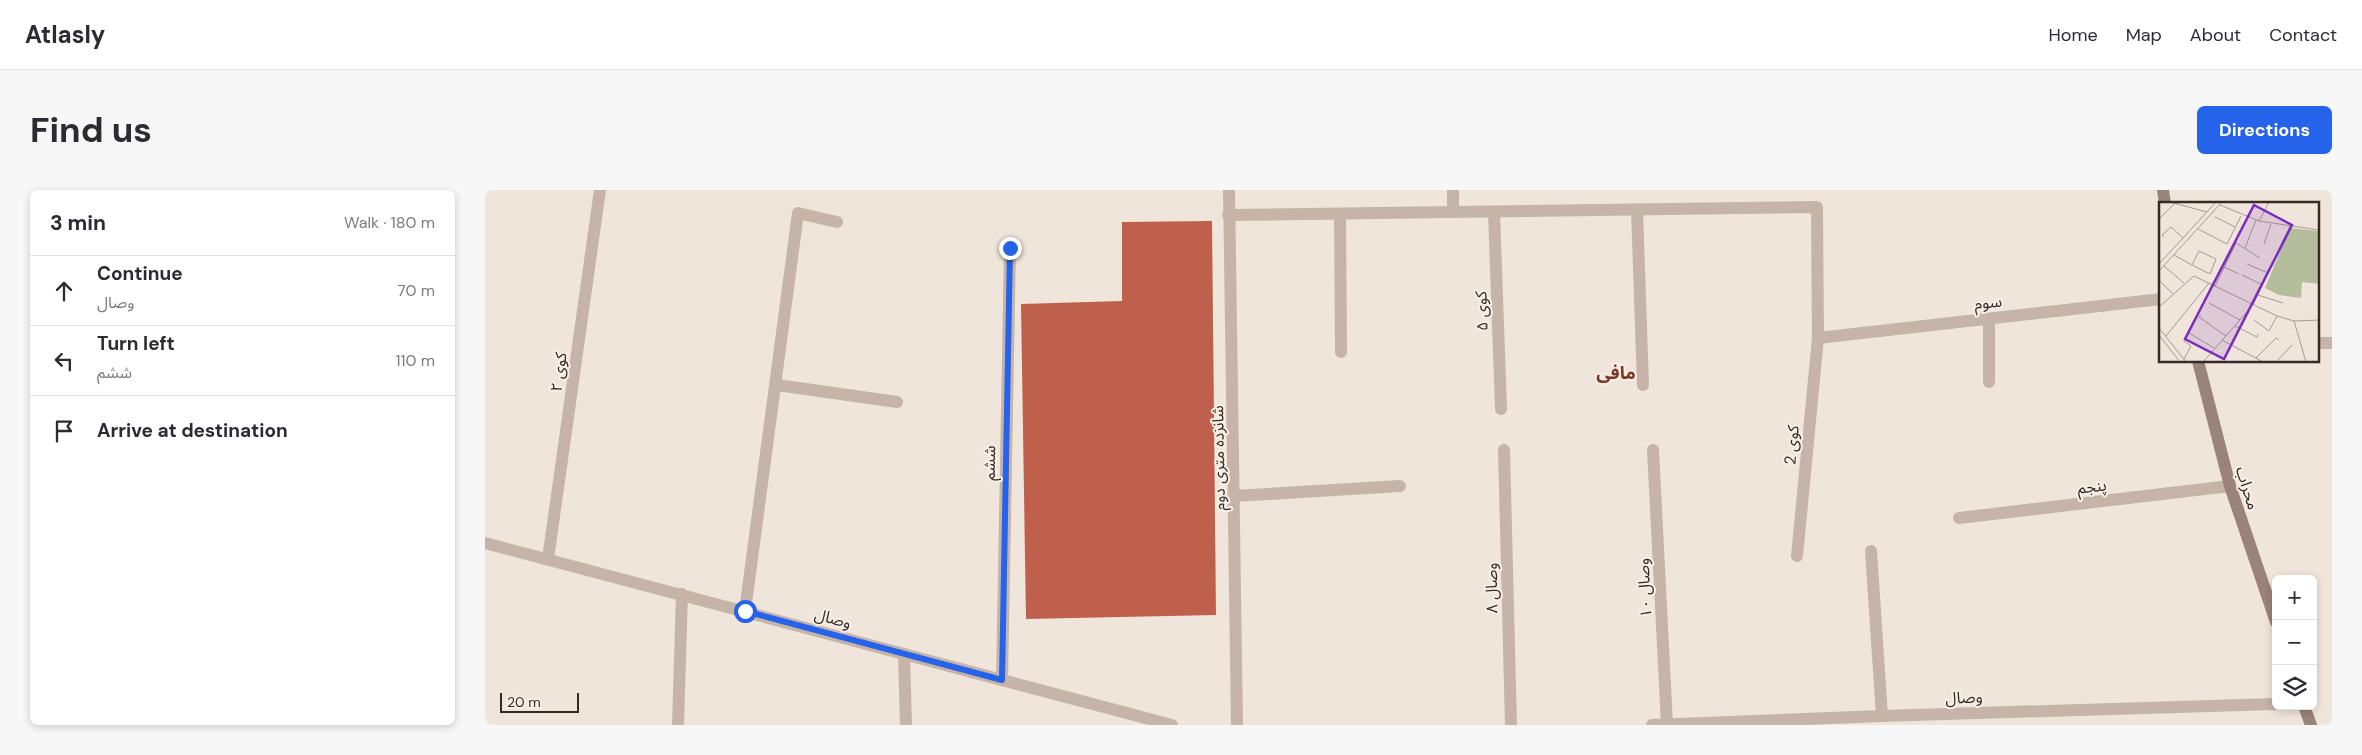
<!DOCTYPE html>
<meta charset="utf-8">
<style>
body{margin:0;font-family:"DM Sans","Noto Sans Arabic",sans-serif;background:#f7f7f7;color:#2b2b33}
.controls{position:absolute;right:15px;bottom:15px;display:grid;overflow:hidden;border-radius:8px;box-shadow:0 2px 8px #0003}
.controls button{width:45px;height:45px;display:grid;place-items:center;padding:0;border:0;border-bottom:1px solid #e1e1e2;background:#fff;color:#2b2b33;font:25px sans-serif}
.scale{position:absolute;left:15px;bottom:12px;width:79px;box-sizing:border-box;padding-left:5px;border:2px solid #342b27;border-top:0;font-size:14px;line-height:18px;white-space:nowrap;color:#342b27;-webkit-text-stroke:4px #f8efe7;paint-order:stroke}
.stop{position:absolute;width:15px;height:15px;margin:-11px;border:4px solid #2563eb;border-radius:50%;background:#fff}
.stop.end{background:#2563eb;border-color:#fff;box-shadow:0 1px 5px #0008}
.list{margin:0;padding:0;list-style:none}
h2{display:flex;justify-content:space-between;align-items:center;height:65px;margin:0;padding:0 20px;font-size:21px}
h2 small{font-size:16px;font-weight:400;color:#7c7c81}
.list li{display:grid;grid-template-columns:32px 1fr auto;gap:15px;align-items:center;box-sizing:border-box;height:70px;padding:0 20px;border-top:1px solid #e1e1e2}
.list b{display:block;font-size:19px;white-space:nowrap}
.list p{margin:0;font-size:16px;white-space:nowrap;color:#7c7c81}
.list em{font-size:16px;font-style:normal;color:#7c7c81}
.icon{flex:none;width:28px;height:28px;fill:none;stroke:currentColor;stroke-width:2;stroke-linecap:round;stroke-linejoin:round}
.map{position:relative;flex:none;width:1847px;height:535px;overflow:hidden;border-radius:8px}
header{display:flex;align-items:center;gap:30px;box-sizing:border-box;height:70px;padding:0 25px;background:#fff;border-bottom:1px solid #e1e1e2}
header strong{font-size:24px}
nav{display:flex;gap:28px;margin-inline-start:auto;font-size:18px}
.intro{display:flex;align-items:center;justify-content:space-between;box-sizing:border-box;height:120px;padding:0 30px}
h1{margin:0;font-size:35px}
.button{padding:12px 22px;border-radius:8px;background:#2563eb;color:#fff;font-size:18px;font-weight:700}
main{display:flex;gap:30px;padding:0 30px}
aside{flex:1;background:#fff;border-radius:8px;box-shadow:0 2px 8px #0003}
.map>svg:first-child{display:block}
.building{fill:#be604b}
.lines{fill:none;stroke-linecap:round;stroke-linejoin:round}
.street{stroke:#c7b4a8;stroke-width:12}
.secondary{stroke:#9a8379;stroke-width:12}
.route{stroke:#2563eb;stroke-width:6}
.labels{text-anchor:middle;stroke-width:4;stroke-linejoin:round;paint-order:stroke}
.street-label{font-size:16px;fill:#342b27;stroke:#f8efe7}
.neighbourhood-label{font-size:18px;font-weight:bold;fill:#7e3626;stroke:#f8efe7}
.inset-road{fill:none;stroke:#a59b93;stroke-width:1}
.view{fill:#7b2cbf;fill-opacity:0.15;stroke:#7b2cbf;stroke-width:2.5}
.inset-edge{fill:none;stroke:#342b27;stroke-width:2.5}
</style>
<header>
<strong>Atlasly</strong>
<nav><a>Home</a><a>Map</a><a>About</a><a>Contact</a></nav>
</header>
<div class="intro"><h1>Find us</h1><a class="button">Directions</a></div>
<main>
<aside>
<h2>3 min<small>Walk · 180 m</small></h2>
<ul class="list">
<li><svg class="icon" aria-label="ahead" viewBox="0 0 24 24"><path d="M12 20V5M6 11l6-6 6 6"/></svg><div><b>Continue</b><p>وصال</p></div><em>70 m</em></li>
<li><svg class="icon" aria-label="left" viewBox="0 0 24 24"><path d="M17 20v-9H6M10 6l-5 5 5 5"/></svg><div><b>Turn left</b><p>ششم</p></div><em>110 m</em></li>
<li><svg class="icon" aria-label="arrive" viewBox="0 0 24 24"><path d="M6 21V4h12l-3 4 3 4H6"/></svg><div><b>Arrive at destination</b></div></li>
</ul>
</aside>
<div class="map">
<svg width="1847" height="535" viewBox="0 0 1847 535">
<rect width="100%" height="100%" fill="#f0e5db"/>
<path class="building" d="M727 31 731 425 541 429 536 114 637 111V32Z"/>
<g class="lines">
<g class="street">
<path d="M744 0 752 535"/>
<path d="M1152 20 1158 195"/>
<path d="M968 22V0"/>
<path d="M1009 22 1016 219"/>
<path d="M855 24 856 162"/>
<path d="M743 25 1332 17 1333 148 1312 366"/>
<path d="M1504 129V192"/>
<path d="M1333 148 1676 109"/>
<path d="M1833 153H1847"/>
<path d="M292 195 412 212"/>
<path d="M1019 260 1026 535"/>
<path d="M1168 260 1182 534"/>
<path d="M750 306 915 296"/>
<path d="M1474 328 1745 296"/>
<path d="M0 353 687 535"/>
<path d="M1386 361 1397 526"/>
<path d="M63 369 115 0"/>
<path d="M260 421 313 23 352 32"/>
<path d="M419 464 421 535"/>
<path d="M517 490 525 58"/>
<path d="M193 535 197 404"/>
<path d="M1167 535 1397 526 1791 514"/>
</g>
<g class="secondary">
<path d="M1678 0 1680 14"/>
<path d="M1713 171 1745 296 1791 432"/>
<path d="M1819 516 1826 535"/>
</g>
</g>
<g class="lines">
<path class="route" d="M260 421 517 490 525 58"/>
</g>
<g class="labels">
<g class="street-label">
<text transform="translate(1503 112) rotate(-6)" y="6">سوم</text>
<text transform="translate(996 121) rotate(-92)" y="6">کوی ۵</text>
<text transform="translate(73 182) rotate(-82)" y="6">کوی ۲</text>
<text transform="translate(1306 255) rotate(-85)" y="6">کوی 2</text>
<text transform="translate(733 268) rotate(-91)" y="6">شانزده متری دوم</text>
<text transform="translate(504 273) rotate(-89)" y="6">ششم</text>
<text transform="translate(1607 296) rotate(-7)" y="6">پنجم</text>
<text transform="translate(1763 298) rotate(73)" y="6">محراب</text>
<text transform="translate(1006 398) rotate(-91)" y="6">وصال ۸</text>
<text transform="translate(1159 398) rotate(-93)" y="6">وصال ۱۰</text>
<text transform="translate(348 428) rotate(15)" y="6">وصال</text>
<text transform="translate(1479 507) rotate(-2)" y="6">وصال</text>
</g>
<g class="neighbourhood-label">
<text x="1131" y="189">مافی</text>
</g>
</g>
<g transform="translate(1674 12)">
<rect width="160" height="160" fill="#f0e5db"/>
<path d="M131 26 160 29V82L143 80 142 96 120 93 106 86Z" fill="#b4be9c"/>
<path class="inset-road" d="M11 0 48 10M61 3 100 19 160 28M56 15 76 25M0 17 15 2M100 19 110 0M39 27 68 42 82 14M5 35 3 33 12 25 24 36M105 42 112 22M86 46 97 18M15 53 33 63 51 72 57 57 40 49 33 63M0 62 57 0M88 62 109 71M5 64 25 81M65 65 80 72M0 69 63 0M83 73 104 83M0 78 14 92M56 84 77 41 101 56M99 93 124 101M50 101 81 118M0 105 35 74 118 114 135 119 160 118M42 113 40 115 67 134M95 118 110 129 118 114M135 119 147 160M76 124 98 135 99 132M0 126 27 160M28 130 55 146M0 133 21 160M7 134 50 81M63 138 104 160M97 156 117 136 120 138M25 157 32 144 25 139M44 160 94 103 131 24M117 160 133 143"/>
<path class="view" d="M95 3 133 23 65 157 26 137Z"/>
<rect width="160" height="160" class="inset-edge"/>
</g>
</svg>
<div class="controls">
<button>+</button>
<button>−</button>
<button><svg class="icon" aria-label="layers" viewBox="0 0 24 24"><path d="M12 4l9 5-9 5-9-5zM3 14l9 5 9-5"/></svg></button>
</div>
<div class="scale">20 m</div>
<div class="stop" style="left:260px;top:421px"></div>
<div class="stop end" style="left:525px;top:58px"></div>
</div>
</main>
